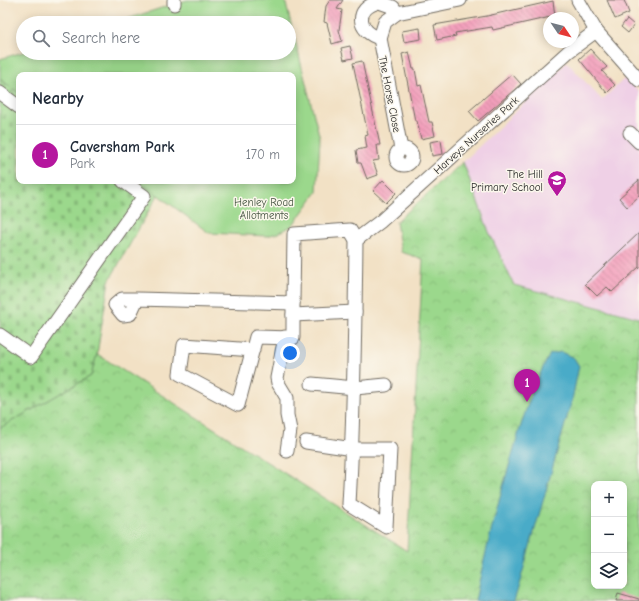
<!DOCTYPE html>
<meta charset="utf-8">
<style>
body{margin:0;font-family:"Comic Neue",sans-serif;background:#f2f2f3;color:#1f2937}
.controls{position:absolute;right:12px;bottom:12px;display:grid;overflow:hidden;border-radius:8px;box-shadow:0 2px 10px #0003}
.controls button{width:36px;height:36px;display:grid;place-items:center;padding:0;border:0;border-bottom:1px solid #e0e1e3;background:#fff;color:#1f2937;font:20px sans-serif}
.compass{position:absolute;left:543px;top:12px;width:36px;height:36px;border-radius:50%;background:#fff;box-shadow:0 2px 10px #0003;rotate:125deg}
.you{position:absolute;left:290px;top:353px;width:14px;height:14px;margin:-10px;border:3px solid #fff;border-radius:50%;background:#1a73e8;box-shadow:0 0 0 6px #1a73e833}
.badge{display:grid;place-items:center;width:26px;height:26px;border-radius:50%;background:#b5179e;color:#fff;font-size:13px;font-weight:700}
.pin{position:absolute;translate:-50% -33px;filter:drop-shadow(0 1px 2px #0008)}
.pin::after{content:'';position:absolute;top:21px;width:14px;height:12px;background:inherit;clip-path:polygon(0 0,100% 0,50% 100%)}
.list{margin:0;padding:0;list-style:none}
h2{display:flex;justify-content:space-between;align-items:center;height:52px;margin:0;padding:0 16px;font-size:17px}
h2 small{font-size:13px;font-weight:400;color:#747a83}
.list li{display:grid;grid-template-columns:26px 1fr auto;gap:12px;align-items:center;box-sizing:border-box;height:60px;padding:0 16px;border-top:1px solid #e0e1e3}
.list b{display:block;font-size:15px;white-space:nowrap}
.list p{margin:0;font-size:13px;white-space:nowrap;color:#747a83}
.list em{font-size:13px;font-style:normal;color:#747a83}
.icon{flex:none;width:22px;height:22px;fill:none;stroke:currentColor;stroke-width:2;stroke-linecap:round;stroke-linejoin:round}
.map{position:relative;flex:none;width:639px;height:601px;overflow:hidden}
.search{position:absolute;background:#fff;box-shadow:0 2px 10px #0003;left:16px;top:16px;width:280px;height:44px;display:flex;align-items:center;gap:10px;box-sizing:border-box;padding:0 14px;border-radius:22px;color:#747a83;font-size:15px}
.panel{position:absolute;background:#fff;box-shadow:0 2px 10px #0003;left:16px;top:72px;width:280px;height:112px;border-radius:8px}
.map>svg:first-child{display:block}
.built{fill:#efd0e6}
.cemetery{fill:url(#cemetery-stones);stroke:#63825c}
.park{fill:url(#park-crowns);stroke:#63825c;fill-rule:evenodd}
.garden{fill:#9bd88c;stroke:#63825c}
.water{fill:#48abc8;stroke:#3a6b7a}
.building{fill:url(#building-back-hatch)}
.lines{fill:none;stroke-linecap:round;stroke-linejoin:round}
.minor-casing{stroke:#716b61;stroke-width:15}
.minor{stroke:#fff;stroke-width:13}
.labels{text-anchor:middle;stroke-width:3;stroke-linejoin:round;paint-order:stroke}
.street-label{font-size:11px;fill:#2b2b2b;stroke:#fbf7ec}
.poi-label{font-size:11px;fill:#2b2b2b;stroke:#fbf7ec;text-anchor:end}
.park-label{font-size:11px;fill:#475643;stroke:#fbf7ec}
</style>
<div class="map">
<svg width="639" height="601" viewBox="0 0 639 601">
<defs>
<pattern id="cemetery-stones" width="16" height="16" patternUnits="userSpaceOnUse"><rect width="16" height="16" fill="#9bd88c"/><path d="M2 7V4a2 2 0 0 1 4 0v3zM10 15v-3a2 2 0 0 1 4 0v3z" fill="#86ba79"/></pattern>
<pattern id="park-crowns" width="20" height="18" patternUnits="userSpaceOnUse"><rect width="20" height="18" fill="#9bd88c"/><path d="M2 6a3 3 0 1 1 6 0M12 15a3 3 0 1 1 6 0" fill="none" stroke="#86ba79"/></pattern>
<pattern id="building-back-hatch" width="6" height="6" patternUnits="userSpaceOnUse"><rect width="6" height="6" fill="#f39fbb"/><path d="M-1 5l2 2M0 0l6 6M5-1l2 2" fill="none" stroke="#c58298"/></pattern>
</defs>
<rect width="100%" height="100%" fill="#fbf7ec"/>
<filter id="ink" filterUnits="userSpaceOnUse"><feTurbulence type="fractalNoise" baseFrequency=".025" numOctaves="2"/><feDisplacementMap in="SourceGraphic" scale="8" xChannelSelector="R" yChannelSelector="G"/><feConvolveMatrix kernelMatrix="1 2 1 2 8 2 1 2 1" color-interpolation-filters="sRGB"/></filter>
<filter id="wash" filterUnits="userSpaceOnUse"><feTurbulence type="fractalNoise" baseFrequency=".012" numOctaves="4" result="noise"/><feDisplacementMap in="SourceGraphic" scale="16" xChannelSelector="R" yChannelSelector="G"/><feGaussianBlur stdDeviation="0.9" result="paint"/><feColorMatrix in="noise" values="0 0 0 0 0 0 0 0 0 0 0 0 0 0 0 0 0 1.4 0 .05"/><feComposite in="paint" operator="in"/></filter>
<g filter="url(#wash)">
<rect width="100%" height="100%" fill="#f2e1c5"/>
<path class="built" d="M567 62 602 100 625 78 639 91V318L514 285 489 232 463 162Z"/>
<path class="cemetery" d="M0 79 19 93V181H139L158 195 109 281 97 354 91 376 0 428Z"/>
<path class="park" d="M463 162 489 232 514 285 639 318V601H0V428L91 376 97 354 407 551 423 259 401 252 396 222ZM594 484H624V586H594Z"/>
<path class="garden" d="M187 0H285L320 139 317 192 292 226 278 233 267 236 209 233 139 181H293V75H19V93L0 79V59L23 52 289 53V23H114Z"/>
<path class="water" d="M561 352 574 358 579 366 572 400 516 595 514 601H475C485 553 497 506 511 459 521 424 532 386 550 354Z"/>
<g id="blocks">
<g class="building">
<path d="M330 0H343L337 9 342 10 339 30 342 41 332 44 327 23 324 22 326 6Z"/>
<path d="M607 0H624L629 13 615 19Z"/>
<path d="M553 1 555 16 493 30 492 27 455 33 456 36 437 40 434 25 487 16Z"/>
<path d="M627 19 634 25 628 33 621 27Z"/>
<path d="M420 28 421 39 404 42 402 31Z"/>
<path d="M350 46 353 58 344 60 341 48Z"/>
<path d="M590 49 607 67 602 71 615 85 607 93 579 59Z"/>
<path d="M409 52 413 69H415L418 86 421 85 429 122H432L435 136 421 139 417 121H415L402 54Z"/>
<path d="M362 61 380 145H377L379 160 373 161 378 175 367 179 361 163H358L356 150 367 148 365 136 368 135 353 63Z"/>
<path d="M512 74 521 84 478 121 469 111Z"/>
<path d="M441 140 443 154 432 156 430 142Z"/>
<path d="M383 180 396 193 386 203 373 191Z"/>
<path d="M639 180V196L627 207 619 198Z"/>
<path d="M639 233V267L612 292 607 287 597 296 585 284Z"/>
<path d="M618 593 639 599V601H616Z"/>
</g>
</g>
</g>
<g filter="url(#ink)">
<use href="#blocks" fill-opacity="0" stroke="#716b61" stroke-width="1"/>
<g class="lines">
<g class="minor-casing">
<g id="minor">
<path d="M174 0V4"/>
<path d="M578 0 596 31 639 80"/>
<path d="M379 2 393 7 397 13 385 22 380 38C357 32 354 8 379 2Z"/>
<path d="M397 13 460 0"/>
<path d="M380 38 401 149"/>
<path d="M0 93 19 107"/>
<path d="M630 133 639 142"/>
<circle cx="404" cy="157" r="8"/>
<path d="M356 240 381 221 569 51 596 31"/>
<path d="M137 299 130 314 123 315 115 305 122 299H137L293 303 294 234 350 230 356 240C355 328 354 416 349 504L386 527 390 449H353L306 442"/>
<path d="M293 315 355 312"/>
<path d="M0 335 31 357 144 196 123 181"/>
<path d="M285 337 277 378 278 383 287 398V415L290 430 287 451"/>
<path d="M253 350 184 345 180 374 238 405 256 337 293 338V303"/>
<path d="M312 384 355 388 386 385"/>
</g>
</g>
<use href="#minor" class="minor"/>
</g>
</g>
<defs>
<g id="school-pin" transform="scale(1)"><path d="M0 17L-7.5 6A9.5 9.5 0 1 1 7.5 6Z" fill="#b5179e" stroke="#fbf7ec"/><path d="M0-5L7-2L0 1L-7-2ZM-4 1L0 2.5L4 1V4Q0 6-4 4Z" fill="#fff"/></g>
</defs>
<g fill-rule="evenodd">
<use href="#school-pin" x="557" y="180"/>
</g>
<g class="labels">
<g class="street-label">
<text transform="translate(390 94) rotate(79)" y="4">The Horse Close</text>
<text transform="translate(476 135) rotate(-42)" y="4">Harveys Nurseries Park</text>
</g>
<g class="poi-label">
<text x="543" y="178">The Hill<tspan x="543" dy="13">Primary School</tspan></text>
</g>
<g class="park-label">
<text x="264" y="206">Henley Road<tspan x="264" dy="13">Allotments</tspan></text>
</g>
</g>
</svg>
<div class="controls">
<button>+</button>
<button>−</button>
<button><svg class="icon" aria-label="layers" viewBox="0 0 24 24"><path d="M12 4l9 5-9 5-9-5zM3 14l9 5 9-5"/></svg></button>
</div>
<svg class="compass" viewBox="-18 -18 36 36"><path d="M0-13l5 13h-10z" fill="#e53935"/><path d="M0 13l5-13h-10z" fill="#747a83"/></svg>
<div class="you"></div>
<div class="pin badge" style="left:527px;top:402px">1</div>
<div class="search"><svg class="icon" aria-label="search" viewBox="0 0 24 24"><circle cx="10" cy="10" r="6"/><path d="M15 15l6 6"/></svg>Search here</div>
<section class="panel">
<h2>Nearby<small></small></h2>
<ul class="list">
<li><span class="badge">1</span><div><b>Caversham Park</b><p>Park</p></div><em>170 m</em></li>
</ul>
</section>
</div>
